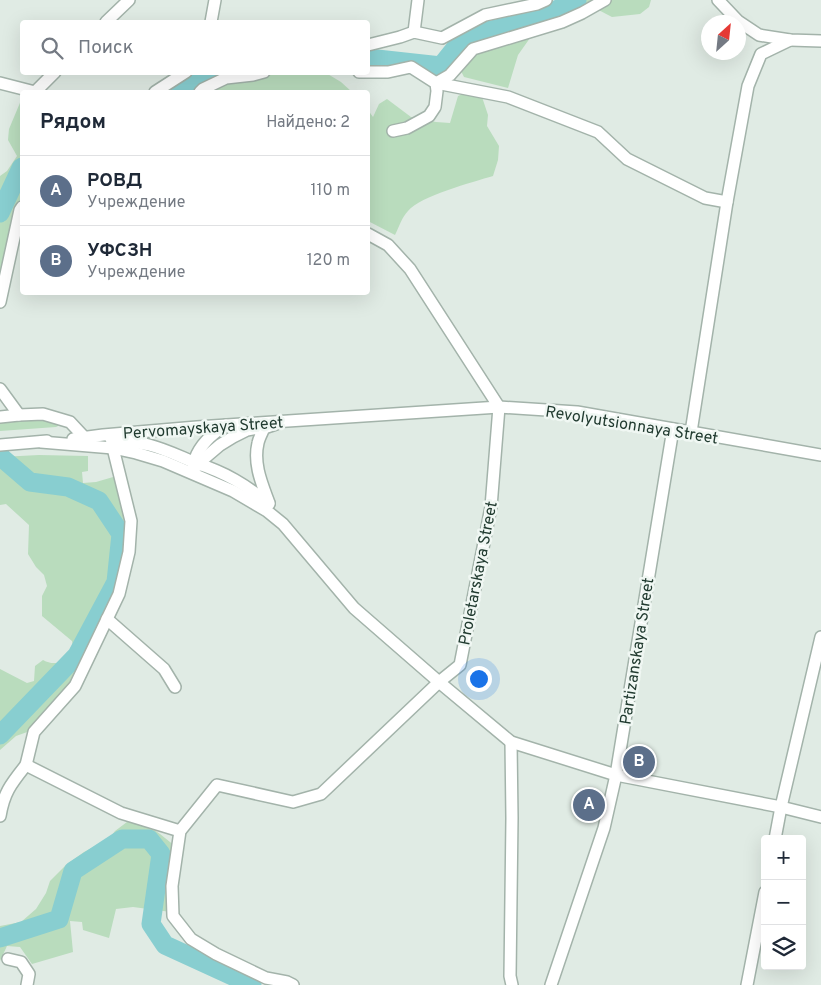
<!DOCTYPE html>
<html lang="ru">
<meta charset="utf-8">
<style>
body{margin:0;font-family:Overpass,sans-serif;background:#f2f2f3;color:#1f2937}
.controls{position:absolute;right:15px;bottom:15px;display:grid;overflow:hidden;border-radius:5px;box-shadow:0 5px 20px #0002}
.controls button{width:45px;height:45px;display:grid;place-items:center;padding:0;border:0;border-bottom:1px solid #e0e1e3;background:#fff;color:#1f2937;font:25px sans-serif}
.compass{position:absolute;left:701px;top:15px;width:45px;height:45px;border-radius:50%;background:#fff;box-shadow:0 5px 20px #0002;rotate:27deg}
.you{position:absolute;left:478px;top:678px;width:18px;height:18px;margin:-12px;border:4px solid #fff;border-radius:50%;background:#1a73e8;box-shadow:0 0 0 8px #1a73e833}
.badge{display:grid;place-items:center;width:32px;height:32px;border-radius:50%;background:#db2777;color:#fff;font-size:16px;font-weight:700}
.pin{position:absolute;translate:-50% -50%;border:2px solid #fff;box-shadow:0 1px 5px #0006}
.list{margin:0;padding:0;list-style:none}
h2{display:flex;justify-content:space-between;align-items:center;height:65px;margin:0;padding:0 20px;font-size:21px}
h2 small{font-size:16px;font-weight:400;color:#747a83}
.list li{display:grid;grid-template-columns:32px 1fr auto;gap:15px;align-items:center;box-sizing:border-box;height:70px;padding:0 20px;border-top:1px solid #e0e1e3}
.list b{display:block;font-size:19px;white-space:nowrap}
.list p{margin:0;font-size:16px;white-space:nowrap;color:#747a83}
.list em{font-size:16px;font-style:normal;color:#747a83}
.icon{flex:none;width:28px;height:28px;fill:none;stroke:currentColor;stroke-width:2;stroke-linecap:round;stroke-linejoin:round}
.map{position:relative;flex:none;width:821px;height:985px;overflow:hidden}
.search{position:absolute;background:#fff;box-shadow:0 5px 20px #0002;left:20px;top:20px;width:350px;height:55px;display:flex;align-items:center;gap:12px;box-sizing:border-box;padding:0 18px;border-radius:5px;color:#747a83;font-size:19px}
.panel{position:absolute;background:#fff;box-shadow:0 5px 20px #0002;left:20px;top:90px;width:350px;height:205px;border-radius:5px}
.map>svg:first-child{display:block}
.green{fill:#b9dcbd}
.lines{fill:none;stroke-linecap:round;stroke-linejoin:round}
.river{stroke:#88ced0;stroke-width:19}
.minor-casing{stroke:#a3b3aa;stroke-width:14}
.minor{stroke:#fff;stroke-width:11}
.labels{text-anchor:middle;stroke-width:5;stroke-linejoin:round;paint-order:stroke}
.street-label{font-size:16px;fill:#213b30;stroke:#f0f7f3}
</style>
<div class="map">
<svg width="821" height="985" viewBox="0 0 821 985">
<rect width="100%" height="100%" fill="#e0ebe4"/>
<g class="green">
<path d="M583 0H651L649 7 640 14 612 17 585 3Z"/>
<path d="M530 38 518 55 508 88 464 77 461 71 478 51Z"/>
<path d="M273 72 326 73 341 82 352 92H207L215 84Z"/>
<path d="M465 93 482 97 488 115 487 126 499 146 498 160 493 176C473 182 420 196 408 211 402 217 399 227 395 235L368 221V110L373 117 379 104 387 99 411 117 436 122 450 123 458 96Z"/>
<path d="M22 98V207L0 302V176L7 171 17 156 8 140 9 129Z"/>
<path d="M47 418 58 423V426L56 427 0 431V422Z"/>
<path d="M39 455 88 456V471L82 472 83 483 96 482 120 475 131 521 119 594 75 686 30 731 16 736 0 750V669L27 683 34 681 35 666 43 660C56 667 63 661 74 653L72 641 42 616V596L47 586 44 575 36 567 28 554 29 525 6 504 0 505V457Z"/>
<path d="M127 822 147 825 160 834 175 846 171 912 133 907 116 909 109 938 83 930 82 922 70 921 73 952 32 964 20 947 7 946 0 961V926L21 922 36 909 46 893 50 881 66 865 84 852 109 839 115 831Z"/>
</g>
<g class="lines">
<g class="river">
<path d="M368 58 441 66 465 36 535 20 577 0"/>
<path d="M167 92 214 72"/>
<path d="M0 213 21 168 22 167"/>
<path d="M0 455 2 458 30 482 68 487 99 501 121 534 116 582 77 655 0 735"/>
<path d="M0 938 59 919 73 871 122 839H149L161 854 151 924 165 945 252 985"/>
</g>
<g class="minor-casing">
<g id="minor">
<path d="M605 0 582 13 562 22 473 49 450 75 436 83 508 97 598 132 627 159 705 198 727 202"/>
<path d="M718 0 738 21 759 35 790 40 821 41"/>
<path d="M106 22 129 0"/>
<path d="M211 22 215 0"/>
<path d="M414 32 418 0"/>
<path d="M368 45 400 37 414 32 442 38 485 15 537 4 546 0"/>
<path d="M359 72H388L411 67 436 83 437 91 435 107 429 116 407 128 393 131"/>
<path d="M0 83 35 92"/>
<path d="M35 92 55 72"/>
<path d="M155 92 186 72"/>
<path d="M200 92 203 89 226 78 253 75 264 72"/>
<path d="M0 302 20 210 22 207"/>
<path d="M0 389 19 415"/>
<path d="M0 417 19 415 43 414 70 422 85 438H90"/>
<path d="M691 432 727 202 748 86 761 54 790 40"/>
<path d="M73 439 103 435 197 427 499 407 577 412 821 455"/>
<path d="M111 439C124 441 137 442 149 445 165 449 181 457 196 463 226 473 245 484 269 504"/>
<path d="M41 442 113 448 136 453 163 461 233 491 267 511 283 524 354 608 439 682 511 742 616 775 781 807 821 817"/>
<path d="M0 445 47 441"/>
<path d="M193 464 200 462 220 445 233 437 247 430 259 428"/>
<path d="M197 466 195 459C200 445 213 433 226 425"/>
<path d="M269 503C262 484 253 464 258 443 259 438 262 433 264 428L276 424"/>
<path d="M107 619 164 669 175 687"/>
<path d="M511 742 512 818 510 976 512 985"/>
<path d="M26 765 34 732 75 686 119 594 129 552 131 521 113 448"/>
<path d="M0 816C4 792 11 784 26 765L121 813 180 831"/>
<path d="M775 839 781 807 821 637"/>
<path d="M8 959 21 962 29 974 27 985"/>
<path d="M293 985 287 982 266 978 216 954 191 939 173 916 172 886 180 831 217 785 293 802 321 794 439 682 460 665 491 507 499 407 410 269 388 245 368 234"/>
<path d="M551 985 604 828 616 775 673 429"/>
<path d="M747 985 765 892"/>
</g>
</g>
<use href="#minor" class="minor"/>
</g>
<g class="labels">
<g class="street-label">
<text transform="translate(632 424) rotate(9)" y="6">Revolyutsionnaya Street</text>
<text transform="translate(203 427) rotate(-4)" y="6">Pervomayskaya Street</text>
<text transform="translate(477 573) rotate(-79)" y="6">Proletarskaya Street</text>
<text transform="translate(636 651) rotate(-81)" y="6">Partizanskaya Street</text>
</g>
</g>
</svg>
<div class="controls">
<button>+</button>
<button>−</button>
<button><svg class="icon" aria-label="layers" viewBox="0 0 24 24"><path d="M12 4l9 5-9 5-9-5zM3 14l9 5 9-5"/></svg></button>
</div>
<svg class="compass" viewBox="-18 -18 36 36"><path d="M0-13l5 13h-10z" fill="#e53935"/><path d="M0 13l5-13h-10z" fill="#747a83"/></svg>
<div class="you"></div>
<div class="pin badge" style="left:589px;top:805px;background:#5c6f8a">A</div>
<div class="pin badge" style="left:639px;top:762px;background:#5c6f8a">B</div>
<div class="search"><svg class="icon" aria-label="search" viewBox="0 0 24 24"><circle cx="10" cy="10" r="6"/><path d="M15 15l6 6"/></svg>Поиск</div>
<section class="panel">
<h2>Рядом<small>Найдено: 2</small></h2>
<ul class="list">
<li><span class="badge" style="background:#5c6f8a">A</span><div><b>РОВД</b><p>Учреждение</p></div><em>110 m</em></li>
<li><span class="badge" style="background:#5c6f8a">B</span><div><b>УФСЗН</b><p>Учреждение</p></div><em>120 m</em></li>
</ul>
</section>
</div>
